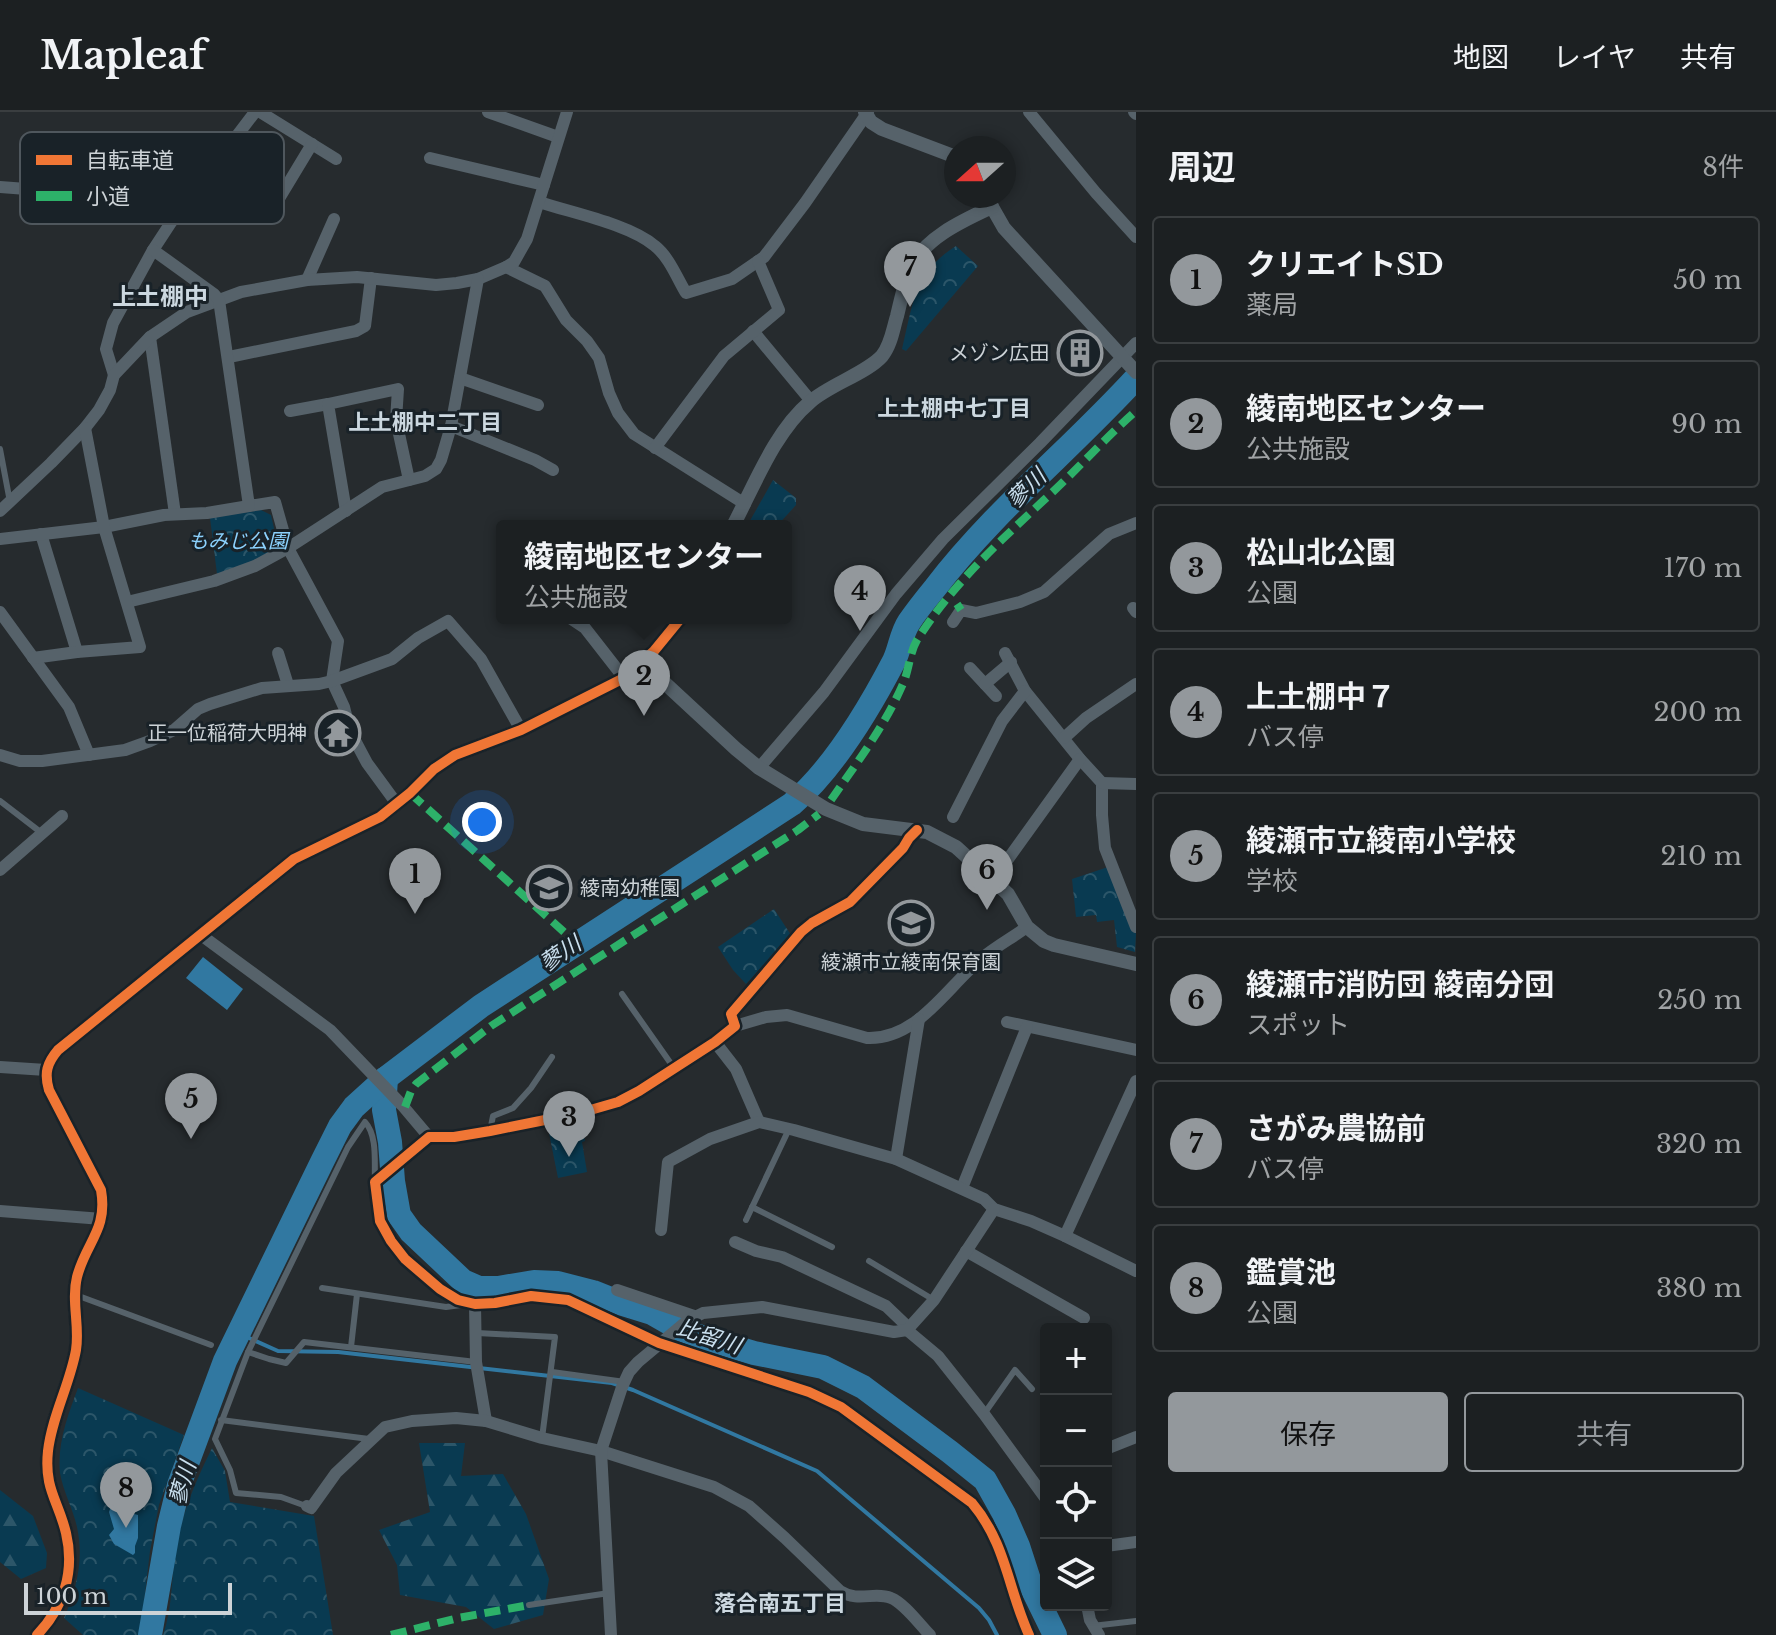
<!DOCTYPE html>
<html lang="ja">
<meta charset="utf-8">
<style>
body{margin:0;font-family:"Libre Baskerville","Noto Sans JP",serif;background:#25282a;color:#f1f3f6}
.controls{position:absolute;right:24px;bottom:24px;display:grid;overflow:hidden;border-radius:8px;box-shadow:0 4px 12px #0003}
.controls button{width:72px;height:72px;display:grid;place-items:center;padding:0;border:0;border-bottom:2px solid #3a3e40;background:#1c2022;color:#f1f3f6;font:40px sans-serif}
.compass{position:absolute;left:944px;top:24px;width:72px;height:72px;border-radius:50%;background:#1c2022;box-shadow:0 4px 12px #0003;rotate:249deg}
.scale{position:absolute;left:24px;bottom:20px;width:208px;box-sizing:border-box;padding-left:8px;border:4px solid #cdd3d7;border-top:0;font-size:22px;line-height:28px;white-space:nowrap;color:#cdd3d7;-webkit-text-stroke:6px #192228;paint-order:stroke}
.you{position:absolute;left:482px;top:710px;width:28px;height:28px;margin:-20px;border:6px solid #fff;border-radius:50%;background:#1a73e8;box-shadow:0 0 0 12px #1a73e833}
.badge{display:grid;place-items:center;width:52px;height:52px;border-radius:50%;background:#93989c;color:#111;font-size:26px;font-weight:700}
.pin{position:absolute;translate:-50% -66px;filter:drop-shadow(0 2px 4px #0008)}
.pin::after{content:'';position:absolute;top:42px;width:28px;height:24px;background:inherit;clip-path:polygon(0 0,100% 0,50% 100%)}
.popup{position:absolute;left:496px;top:408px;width:296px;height:104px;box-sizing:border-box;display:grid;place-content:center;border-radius:8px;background:#1c2022;filter:drop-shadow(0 2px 6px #0005);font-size:26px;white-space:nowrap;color:#a0a3a5}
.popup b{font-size:30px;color:#f1f3f6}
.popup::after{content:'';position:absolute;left:50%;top:100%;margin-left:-16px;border:16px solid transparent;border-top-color:#1c2022}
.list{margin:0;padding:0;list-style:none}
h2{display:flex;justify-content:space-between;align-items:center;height:104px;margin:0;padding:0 32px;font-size:34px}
h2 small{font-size:26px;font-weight:400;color:#a0a3a5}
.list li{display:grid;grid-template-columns:52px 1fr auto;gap:24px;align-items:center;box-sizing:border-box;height:128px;margin:0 16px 16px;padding:0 16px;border:2px solid #3a3e40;border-radius:8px}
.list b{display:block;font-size:30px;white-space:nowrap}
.list p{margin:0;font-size:26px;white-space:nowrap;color:#a0a3a5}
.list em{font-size:26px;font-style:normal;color:#a0a3a5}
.actions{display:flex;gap:16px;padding:24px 32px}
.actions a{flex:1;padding:18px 0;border:2px solid #93989c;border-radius:8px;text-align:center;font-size:28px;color:#93989c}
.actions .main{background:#93989c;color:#111}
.icon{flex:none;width:44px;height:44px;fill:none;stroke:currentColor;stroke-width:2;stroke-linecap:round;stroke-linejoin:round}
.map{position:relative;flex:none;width:1136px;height:1523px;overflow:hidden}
header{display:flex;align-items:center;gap:48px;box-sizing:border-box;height:112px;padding:0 40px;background:#1c2022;border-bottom:2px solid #3a3e40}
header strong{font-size:38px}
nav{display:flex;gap:44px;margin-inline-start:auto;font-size:28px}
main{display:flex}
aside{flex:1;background:#1c2022}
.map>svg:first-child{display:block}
.forest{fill:url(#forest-firs)}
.park{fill:url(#park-crowns)}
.water{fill:#3178a1}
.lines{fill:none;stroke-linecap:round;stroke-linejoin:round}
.stream{stroke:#3178a1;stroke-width:4}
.river{stroke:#3178a1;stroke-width:24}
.service{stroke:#56626a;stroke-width:6}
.minor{stroke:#56626a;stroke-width:12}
.tertiary{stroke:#56626a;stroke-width:14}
.quiet{stroke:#2db169;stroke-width:8;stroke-dasharray:16 8;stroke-linecap:butt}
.cycleway-casing{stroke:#192228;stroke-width:15}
.cycleway{stroke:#f07635;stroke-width:10}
.labels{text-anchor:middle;stroke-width:6;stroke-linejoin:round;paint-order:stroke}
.poi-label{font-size:20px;fill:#cdd3d7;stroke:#192228;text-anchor:end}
.park-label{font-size:20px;font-style:italic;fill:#8cd2fe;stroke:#192228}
.neighbourhood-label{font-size:22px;font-weight:bold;fill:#ccd8e0;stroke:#192228}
.water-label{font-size:22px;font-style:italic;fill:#cae0ef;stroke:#192228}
.quarter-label{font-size:24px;font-weight:bold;fill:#ccd8e0;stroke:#192228}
.key{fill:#192228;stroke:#4f575d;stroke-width:2}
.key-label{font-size:22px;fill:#cdd3d7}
</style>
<header>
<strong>Mapleaf</strong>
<nav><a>地図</a><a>レイヤ</a><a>共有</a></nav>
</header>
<main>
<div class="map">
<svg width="1136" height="1523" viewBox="0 0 1136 1523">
<defs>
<pattern id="forest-firs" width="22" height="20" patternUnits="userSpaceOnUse" patternTransform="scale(2)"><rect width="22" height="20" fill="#093a51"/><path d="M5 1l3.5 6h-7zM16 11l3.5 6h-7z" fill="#2c5669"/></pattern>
<pattern id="park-crowns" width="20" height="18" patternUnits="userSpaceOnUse" patternTransform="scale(2)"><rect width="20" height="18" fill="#093a51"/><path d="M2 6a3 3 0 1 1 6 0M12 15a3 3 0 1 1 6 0" fill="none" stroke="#2c5669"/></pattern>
</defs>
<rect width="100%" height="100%" fill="#262b2e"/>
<g class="forest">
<path d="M419 1331H465L461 1364 503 1362 526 1402 549 1467 543 1503 494 1517 466 1495 400 1483 397 1453 379 1418 430 1400Z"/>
<path d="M0 1378 33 1404 47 1441 46 1456 21 1467 0 1450Z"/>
</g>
<g class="park">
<path d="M956 134 978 154 906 239 902 237C913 192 914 160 956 134Z"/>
<path d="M773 368 796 386V393L777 414H747Z"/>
<path d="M261 398 271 403 277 430 275 437 254 449 217 462 210 406Z"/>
<path d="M1108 755 1136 822 1135 840 1117 835 1114 808 1097 810 1096 803 1076 805 1072 767Z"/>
<path d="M774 797 791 823 746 872 733 858 718 835Z"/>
<path d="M581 1009 585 1029 582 1030 587 1060 558 1066 548 1016Z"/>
<path d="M78 1276 184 1323 159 1393 150 1439 140 1523H83L64 1506C77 1476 84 1447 77 1415 73 1397 63 1379 60 1361 57 1331 68 1303 78 1276Z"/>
<path d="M212 1336 225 1359 230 1390 314 1404 333 1523H163C173 1495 171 1465 176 1436 183 1398 195 1371 212 1336Z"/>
</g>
<g class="water">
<path d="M203 845 243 877 227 898 186 866Z"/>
<path d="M120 1391 125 1392 124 1399 138 1403V1426L135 1434V1441L133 1443 114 1432 109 1423 114 1417 109 1400 111 1394Z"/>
</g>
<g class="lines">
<path class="stream" d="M238 1221 278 1239 338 1240 612 1271 633 1278 817 1359 979 1496 989 1508 997 1523"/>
<g class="river">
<path d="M386 966 384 998 390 1030 393 1069 399 1103 411 1120 463 1169 479 1176H498L534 1170 558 1171 593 1180 623 1192 652 1201 680 1217 704 1226 754 1241 823 1255 863 1275 950 1340 985 1368 1004 1402 1018 1434 1031 1474 1055 1523"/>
<path d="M150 1523 169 1414 179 1373 225 1249 322 1050 340 1014 354 995 386 966 481 894 792 692C833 657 869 597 894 549 900 537 901 522 909 510 917 498 926 487 935 476 994 399 1070 338 1136 266"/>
</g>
<g class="service">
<path d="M0 337 10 390"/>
<path d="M0 689 43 722"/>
<path d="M622 882 674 956"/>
<path d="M490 1019 493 1004 513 996 531 976 552 945"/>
<path d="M752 1095 832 1135"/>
<path d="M746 1108 789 1017"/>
<path d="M869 1149 934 1188"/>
<path d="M322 1176 446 1195 461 1193"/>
<path d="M76 1183 211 1233"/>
<path d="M477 1221 555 1225 542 1326"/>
<path d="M351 1235 357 1182"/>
<path d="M248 1240 348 1035 365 1010C378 1024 374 1052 375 1070"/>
<path d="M552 1260 625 1270"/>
<path d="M984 1302 1015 1258 1032 1277"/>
<path d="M221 1308 369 1327"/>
<path d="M306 1394 281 1385 236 1381 230 1358 215 1327 248 1240 269 1247 286 1251 304 1230 476 1250"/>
<path d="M529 1493 609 1481"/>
<path d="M1092 1514 1136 1509"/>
</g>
<g class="minor">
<path d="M260 0 336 47"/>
<path d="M488 0 558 25"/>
<path d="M1029 0 1096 81 1136 125"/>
<path d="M1134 0 1136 2"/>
<path d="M430 46 544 73"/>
<path d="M214 53 277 90 312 32"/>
<path d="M0 75 79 81 111 88 172 109"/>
<path d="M539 90C572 101 629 112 655 134 669 145 677 166 686 181L732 167 764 145 805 91 868 0"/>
<path d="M506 155 545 174 566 208 587 229 599 246 609 281 618 301 634 322 745 392"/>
<path d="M307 168 334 107"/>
<path d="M753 219 811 289"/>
<path d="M150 225 175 402"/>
<path d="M229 245 356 219 365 214 371 166"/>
<path d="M114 263 106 237 113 211 153 138 172 109 255 0"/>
<path d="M460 266 538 293"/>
<path d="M290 299 328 292"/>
<path d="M451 314 535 348 553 358"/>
<path d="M655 336 724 244 779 198 758 149"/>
<path d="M249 394 275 390 288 436 338 529 332 569 344 595 350 619 367 651 397 692"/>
<path d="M0 399 51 351 85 316 99 298 110 278 114 263 150 225 187 200 241 180 307 168 357 165 436 173 457 171 478 167 506 155 514 150 527 127 567 0"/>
<path d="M346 399 328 292 398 277 396 308 409 368"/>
<path d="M41 422 77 540"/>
<path d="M0 427 104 415 164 403 207 401 249 394 219 188 214 182 153 138"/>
<path d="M127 490 214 469 255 454 288 436 382 375 425 364 436 357 441 348 451 314 478 167"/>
<path d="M1133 496 1136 500"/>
<path d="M0 500 69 595 89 643"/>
<path d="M570 506 585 516 624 566"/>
<path d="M953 510 961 498 976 501 1020 490 1044 480 1109 422 1136 411"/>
<path d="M278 541 288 573"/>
<path d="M1005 541 1025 579 1080 647 1102 671V703L1105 736 1136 815"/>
<path d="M33 546 77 540 140 535 104 415 85 316"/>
<path d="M970 556 996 584"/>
<path d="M985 572 1011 550"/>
<path d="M1064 626 1086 606 1136 572"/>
<path d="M0 643 20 649H42L125 638 150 629 174 618 198 597 210 592 262 576 319 572 332 569 392 547 418 526 448 509 481 547 521 618"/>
<path d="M759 656 824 580 896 482 943 427 1040 331 1136 231"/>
<path d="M1102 671 1136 672"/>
<path d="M953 705 1002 609 1025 579"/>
<path d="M917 718 909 726 903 736 850 790 812 811 801 820 731 902 735 914 715 930 639 979 618 990 580 1001 490 1019 454 1025H429L375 1070 380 1109 391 1129 405 1147 440 1177 458 1188 475 1192 495 1191 531 1184 568 1188 659 1231 809 1280 841 1295 972 1391C1006 1431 1008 1477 1029 1523"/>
<path d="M0 758 62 704"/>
<path d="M993 768 1080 647"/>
<path d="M201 823 330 918 402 993 429 1025"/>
<path d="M1007 910 1136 938"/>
<path d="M735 914 766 905 787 903 867 926C917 928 946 876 981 847 995 835 1012 826 1027 815"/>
<path d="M715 930 736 957 759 1010"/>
<path d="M0 955 46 958"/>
<path d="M896 1047 919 907"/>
<path d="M962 1076 1027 915"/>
<path d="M0 1099 102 1107"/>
<path d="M661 1118 668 1050 710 1027 759 1010 794 1018 896 1047 984 1087 994 1097 1031 1109 1065 1124 1136 1159"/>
<path d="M1065 1124 1136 969"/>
<path d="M735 1130 756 1139 782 1145 886 1194 909 1216"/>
<path d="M966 1139 1084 1206"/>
<path d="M617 1178 694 1204"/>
<path d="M475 1192 476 1250 486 1309"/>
<path d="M907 1218 938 1244 984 1302 1046 1387"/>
<path d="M1106 1337 1136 1325"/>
<path d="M307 1394 311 1396 336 1361 385 1315 412 1309 456 1306 486 1309 542 1326 601 1339 714 1375 749 1394 785 1426 840 1479C859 1491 874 1479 891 1486 904 1491 920 1513 930 1523"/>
<path d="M1106 1434 1136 1430"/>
<path d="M1087 1493 1090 1508 1099 1523"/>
<path d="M611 1523 601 1339 622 1275 629 1260 638 1250 687 1209 703 1201 762 1195 894 1220 907 1218 934 1188 994 1097"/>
</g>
<g class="tertiary">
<path d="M865 0 871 10 882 17 956 45"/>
<path d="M989 84 992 95 1004 116 1136 260"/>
<path d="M733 414C754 374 775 319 810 290 829 273 867 261 882 244 891 233 893 217 897 204 901 188 904 172 910 157 924 126 962 109 992 95"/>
<path d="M642 550 736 637 759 656 826 697 863 712 927 720 956 735 1008 782 1027 815 1044 829 1054 833 1136 852"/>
<path d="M37 1523C64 1495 75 1459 66 1421 58 1388 44 1377 48 1339 52 1304 70 1272 76 1238 80 1214 71 1189 77 1165 86 1130 108 1118 101 1078L49 978C44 961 47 951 58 938L294 747 380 705 410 681 434 657 455 643 521 618 624 566 654 539 681 506"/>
</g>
<g class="quiet">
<path d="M957 492 961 498"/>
<path d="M410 681 564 820"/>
<path d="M831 688C856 652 884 615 902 574 909 560 909 542 917 528 951 474 998 431 1044 388 1076 359 1104 327 1136 299"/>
<path d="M405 995 411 979 416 972 491 914 798 718 819 702"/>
<path d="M391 1523 458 1506 529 1493"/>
</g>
<g class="cycleway-casing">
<g id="cycleway">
<path d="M917 718 909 726 903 736 850 790 812 811 801 820 731 902 735 914 715 930 639 979 618 990 580 1001 490 1019 454 1025H429L375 1070 380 1109 391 1129 405 1147 440 1177 458 1188 475 1192 495 1191 531 1184 568 1188 659 1231 809 1280 841 1295 972 1391C1006 1431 1008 1477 1029 1523"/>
<path d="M37 1523C64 1495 75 1459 66 1421 58 1388 44 1377 48 1339 52 1304 70 1272 76 1238 80 1214 71 1189 77 1165 86 1130 108 1118 101 1078L49 978C44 961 47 951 58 938L294 747 380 705 410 681 434 657 455 643 521 618 624 566 654 539 681 506"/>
</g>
</g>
<use href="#cycleway" class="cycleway"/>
</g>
<defs>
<g id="building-ring" transform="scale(2.3)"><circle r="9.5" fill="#192228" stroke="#93989c" stroke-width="1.5"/><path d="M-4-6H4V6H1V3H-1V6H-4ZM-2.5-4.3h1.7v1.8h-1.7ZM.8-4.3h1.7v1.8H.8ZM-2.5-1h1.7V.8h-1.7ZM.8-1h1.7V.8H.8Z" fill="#93989c"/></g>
<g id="temple-ring" transform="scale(2.3)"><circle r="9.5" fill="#192228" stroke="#93989c" stroke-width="1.5"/><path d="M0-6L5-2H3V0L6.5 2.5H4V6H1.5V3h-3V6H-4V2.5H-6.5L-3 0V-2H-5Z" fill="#93989c"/></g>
<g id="school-ring" transform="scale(2.3)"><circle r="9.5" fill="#192228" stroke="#93989c" stroke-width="1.5"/><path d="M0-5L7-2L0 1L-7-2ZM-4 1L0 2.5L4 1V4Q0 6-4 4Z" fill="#93989c"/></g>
</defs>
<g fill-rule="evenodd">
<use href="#building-ring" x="1080" y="241"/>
<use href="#temple-ring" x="338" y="621"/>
<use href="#school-ring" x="549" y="776"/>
<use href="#school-ring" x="911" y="811"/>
</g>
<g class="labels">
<g class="poi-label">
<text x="1049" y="248">メゾン広田</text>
<text x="307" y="628">正一位稲荷大明神</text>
<text x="580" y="783" text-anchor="start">綾南幼稚園</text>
<text x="911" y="857" text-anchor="middle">綾瀬市立綾南保育園</text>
</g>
<g class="park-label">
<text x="238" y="436">もみじ公園</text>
</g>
<g class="neighbourhood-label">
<text x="954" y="304">上土棚中七丁目</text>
<text x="425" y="318">上土棚中二丁目</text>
<text x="780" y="1499">落合南五丁目</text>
</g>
<g class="water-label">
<text transform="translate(1026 376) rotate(-45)" y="8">蓼川</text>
<text transform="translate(560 841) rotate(-34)" y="8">蓼川</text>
<text transform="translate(709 1224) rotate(18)" y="8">比留川</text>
<text transform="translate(182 1371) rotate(-74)" y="8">蓼川</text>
</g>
<g class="quarter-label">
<text x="160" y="193">上土棚中</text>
</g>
</g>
<rect x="20" y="20" width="264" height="92" rx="12" class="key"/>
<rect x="36" y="43" width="36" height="10" fill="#f07635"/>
<rect x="36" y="79" width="36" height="10" fill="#2db169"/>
<g class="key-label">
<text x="86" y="56">自転車道</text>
<text x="86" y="92">小道</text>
</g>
</svg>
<div class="controls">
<button>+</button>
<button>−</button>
<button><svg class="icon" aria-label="locate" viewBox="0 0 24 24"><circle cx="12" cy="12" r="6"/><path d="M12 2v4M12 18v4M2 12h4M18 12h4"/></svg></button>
<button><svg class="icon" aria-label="layers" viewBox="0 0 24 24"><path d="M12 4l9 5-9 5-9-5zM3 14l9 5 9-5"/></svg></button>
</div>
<svg class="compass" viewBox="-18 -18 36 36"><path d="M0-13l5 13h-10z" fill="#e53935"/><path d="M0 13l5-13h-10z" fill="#a0a3a5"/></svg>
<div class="scale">100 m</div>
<div class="you"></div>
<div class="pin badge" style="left:415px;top:802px">1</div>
<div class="pin badge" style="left:644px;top:604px">2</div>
<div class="popup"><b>綾南地区センター</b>公共施設</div>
<div class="pin badge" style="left:569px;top:1045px">3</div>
<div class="pin badge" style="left:860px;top:519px">4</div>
<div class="pin badge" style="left:191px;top:1027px">5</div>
<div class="pin badge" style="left:987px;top:798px">6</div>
<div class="pin badge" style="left:910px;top:195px">7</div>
<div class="pin badge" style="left:126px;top:1416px">8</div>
</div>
<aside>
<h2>周辺<small>8件</small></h2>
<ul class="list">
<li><span class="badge">1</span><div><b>クリエイトSD</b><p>薬局</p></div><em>50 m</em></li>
<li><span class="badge">2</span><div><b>綾南地区センター</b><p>公共施設</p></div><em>90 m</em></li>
<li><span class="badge">3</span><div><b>松山北公園</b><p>公園</p></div><em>170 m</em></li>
<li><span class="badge">4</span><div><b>上土棚中７</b><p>バス停</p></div><em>200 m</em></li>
<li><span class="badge">5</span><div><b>綾瀬市立綾南小学校</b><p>学校</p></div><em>210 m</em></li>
<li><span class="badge">6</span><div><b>綾瀬市消防団 綾南分団</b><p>スポット</p></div><em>250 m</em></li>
<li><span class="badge">7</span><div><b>さがみ農協前</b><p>バス停</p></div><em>320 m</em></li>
<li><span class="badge">8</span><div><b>鑑賞池</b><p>公園</p></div><em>380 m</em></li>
</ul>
<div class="actions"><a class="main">保存</a><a>共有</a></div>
</aside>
</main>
